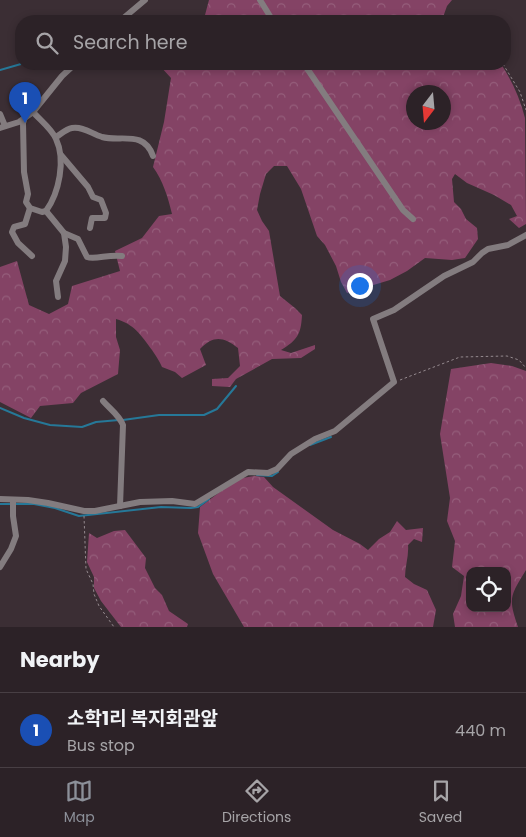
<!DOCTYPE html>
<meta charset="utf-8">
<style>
body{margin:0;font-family:Poppins,"Noto Sans KR",sans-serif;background:#382f33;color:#f1f3f6}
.controls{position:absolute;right:15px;bottom:15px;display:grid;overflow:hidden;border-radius:10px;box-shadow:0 2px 8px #0003}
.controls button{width:45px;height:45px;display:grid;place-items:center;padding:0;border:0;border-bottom:1px solid #483f44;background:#2c2227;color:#f1f3f6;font:25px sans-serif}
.compass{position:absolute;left:406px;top:85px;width:45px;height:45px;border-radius:50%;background:#2c2227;box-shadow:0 2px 8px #0003;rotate:196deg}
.you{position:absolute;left:359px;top:285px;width:18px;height:18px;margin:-12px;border:4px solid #fff;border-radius:50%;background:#1a73e8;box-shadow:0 0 0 8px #1a73e833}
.badge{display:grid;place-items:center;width:32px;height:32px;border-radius:50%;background:#8c9099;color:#fff;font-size:16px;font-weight:700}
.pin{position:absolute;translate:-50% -41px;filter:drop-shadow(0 1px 2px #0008)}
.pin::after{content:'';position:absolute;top:26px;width:18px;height:15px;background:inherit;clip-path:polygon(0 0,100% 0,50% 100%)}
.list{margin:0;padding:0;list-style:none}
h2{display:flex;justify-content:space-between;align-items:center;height:65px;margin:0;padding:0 20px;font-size:21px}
h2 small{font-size:16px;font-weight:400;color:#a6a4a7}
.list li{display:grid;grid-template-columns:32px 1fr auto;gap:15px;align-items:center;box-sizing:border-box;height:75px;padding:0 20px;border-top:1px solid #483f44}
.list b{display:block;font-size:19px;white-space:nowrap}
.list p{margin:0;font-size:16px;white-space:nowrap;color:#a6a4a7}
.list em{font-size:16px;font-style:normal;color:#a6a4a7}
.icon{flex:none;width:28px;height:28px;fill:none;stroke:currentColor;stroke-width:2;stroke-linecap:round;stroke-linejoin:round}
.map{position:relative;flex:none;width:526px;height:627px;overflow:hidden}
.search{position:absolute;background:#2c2227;box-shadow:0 2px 8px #0003;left:15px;right:15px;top:15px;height:55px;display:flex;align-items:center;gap:12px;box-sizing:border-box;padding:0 18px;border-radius:20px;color:#a6a4a7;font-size:19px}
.sheet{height:140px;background:#2c2227}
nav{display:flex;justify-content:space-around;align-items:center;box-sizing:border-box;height:70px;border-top:1px solid #483f44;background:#2c2227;font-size:14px;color:#a6a4a7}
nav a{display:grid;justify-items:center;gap:2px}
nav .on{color:#8c9099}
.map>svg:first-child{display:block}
.forest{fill:url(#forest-crowns);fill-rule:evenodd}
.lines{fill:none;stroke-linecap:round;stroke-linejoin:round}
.stream{stroke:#267898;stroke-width:2}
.path{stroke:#94898e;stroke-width:1;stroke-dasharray:2.5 2.5;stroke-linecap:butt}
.minor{stroke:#837c7f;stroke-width:6}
</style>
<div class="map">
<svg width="526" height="627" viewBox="0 0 526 627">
<defs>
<pattern id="forest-crowns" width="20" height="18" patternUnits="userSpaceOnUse" patternTransform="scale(1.25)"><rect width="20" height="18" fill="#844365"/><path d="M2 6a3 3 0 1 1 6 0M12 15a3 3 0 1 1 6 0" fill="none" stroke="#955e7b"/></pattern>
</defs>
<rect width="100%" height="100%" fill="#3b2e34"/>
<g class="forest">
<path d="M209 0H452L447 6 442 20 443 21H198L205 15Z"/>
<path d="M161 64H501C512 81 520 98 525 118L526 224 519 228 509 219 517 216 511 205 494 195 467 183 455 174 452 179 454 202 461 209 466 219 477 228 478 239 465 258 452 260 425 258 407 271 390 280 347 293 341 282 336 266 325 245 317 236 301 189 287 166H274L266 174 260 194 257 210 262 221 269 231 280 296 295 308 302 315C301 335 297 340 281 350L291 353 315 345V349L301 358 272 359 236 379 230 387 212 386V379L228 378 240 366 238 348C223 337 214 335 200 349L206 365 182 378 175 372 162 367C159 360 156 356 152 350 141 335 134 324 116 319V337L120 350 118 374 81 393 73 403 40 406 31 418 0 402V267L17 261 29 305 49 314 68 304 72 286 120 271 115 251 142 238 159 216 172 214C168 197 163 181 153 167L164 122 171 78 160 66ZM414 92H444V122H414Z"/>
<path d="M491 363 512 366 526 371V570C510 596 508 598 518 627H455L453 614 461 596 464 576 452 567 455 541 447 521 450 498 440 434 451 369ZM470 571H507V608H470Z"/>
<path d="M254 476 264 477 273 487 333 530 360 544 368 550 379 539 390 532 397 521 406 530 423 528 422 542 414 539 408 545C409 556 405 566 405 577L414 584 427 590 436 610 433 627H244L213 574 198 533 200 507 237 479Z"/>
<path d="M125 530 146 558 145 568 155 588 162 595 169 611 188 624 187 627H121L101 601 94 588V577L87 562 89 533 97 538 114 531Z"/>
</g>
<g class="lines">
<g class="stream">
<path d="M0 70 21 64"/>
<path d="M0 408 24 418 50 425 82 427 96 422 119 420"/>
<path d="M123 420 159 415H204L217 409 236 386"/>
<path d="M310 445 331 437"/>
<path d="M257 475 272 476 278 472"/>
<path d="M0 504H34L55 508 79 516 161 507 191 508 198 507 209 499"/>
</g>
<g class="path">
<path d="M503 64 520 92 526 110"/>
<path d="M400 380 460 357 507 356 519 360 526 368"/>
<path d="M84 516 86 569 93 584 94 594 99 606 114 627"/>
</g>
<g class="minor">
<path d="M260 0 273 21"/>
<path d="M120 21 145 0"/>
<path d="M304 64 403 210 413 219"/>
<path d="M33 112C40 120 52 129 56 139 66 160 59 193 46 211"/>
<path d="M0 114 5 126"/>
<path d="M25 117 23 123 24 172 28 194 26 202 30 208 42 212 46 211 64 233 78 239 87 257C95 260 109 254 122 256"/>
<path d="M0 128 19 122 33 112 62 76 75 64"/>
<path d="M56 137C61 134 66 129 72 128 83 126 92 134 102 137 121 142 144 130 153 156"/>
<path d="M61 155 88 187 93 197 101 200 106 213 105 218H92L90 228"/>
<path d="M30 208 25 224 14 227 12 232 18 243 32 256"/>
<path d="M58 297 56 281 65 261 66 247 64 233"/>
<path d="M103 401C110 409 119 415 123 425L120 506"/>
<path d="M0 499 28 500 48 503 84 511H95L140 502 172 501 195 504 248 472 268 473 277 469 291 454 315 439 335 431 394 382 373 319 394 310 444 276 473 262 482 253 488 249 508 245 526 235"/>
<path d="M0 567 11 549 16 536 13 516V500"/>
</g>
</g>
</svg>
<div class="controls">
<button><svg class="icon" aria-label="locate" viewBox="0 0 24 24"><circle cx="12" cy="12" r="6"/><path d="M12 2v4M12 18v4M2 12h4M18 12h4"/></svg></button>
</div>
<svg class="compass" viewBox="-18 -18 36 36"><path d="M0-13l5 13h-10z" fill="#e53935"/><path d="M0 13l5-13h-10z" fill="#a6a4a7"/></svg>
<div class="you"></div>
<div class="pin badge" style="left:25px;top:123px;background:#1a4fb4">1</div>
<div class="search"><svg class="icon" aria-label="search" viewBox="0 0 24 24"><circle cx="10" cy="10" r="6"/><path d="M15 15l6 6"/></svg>Search here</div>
</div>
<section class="sheet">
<h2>Nearby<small></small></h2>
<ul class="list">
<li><span class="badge" style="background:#1a4fb4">1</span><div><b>소학1리 복지회관앞</b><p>Bus stop</p></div><em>440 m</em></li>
</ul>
</section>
<nav>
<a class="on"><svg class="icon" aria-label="map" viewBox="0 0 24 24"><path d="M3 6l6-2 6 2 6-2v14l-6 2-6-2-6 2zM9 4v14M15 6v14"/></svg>Map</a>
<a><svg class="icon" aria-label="directions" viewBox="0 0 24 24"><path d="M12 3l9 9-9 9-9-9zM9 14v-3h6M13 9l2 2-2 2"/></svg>Directions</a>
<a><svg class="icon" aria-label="saved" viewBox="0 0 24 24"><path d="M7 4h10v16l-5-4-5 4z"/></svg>Saved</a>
</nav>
